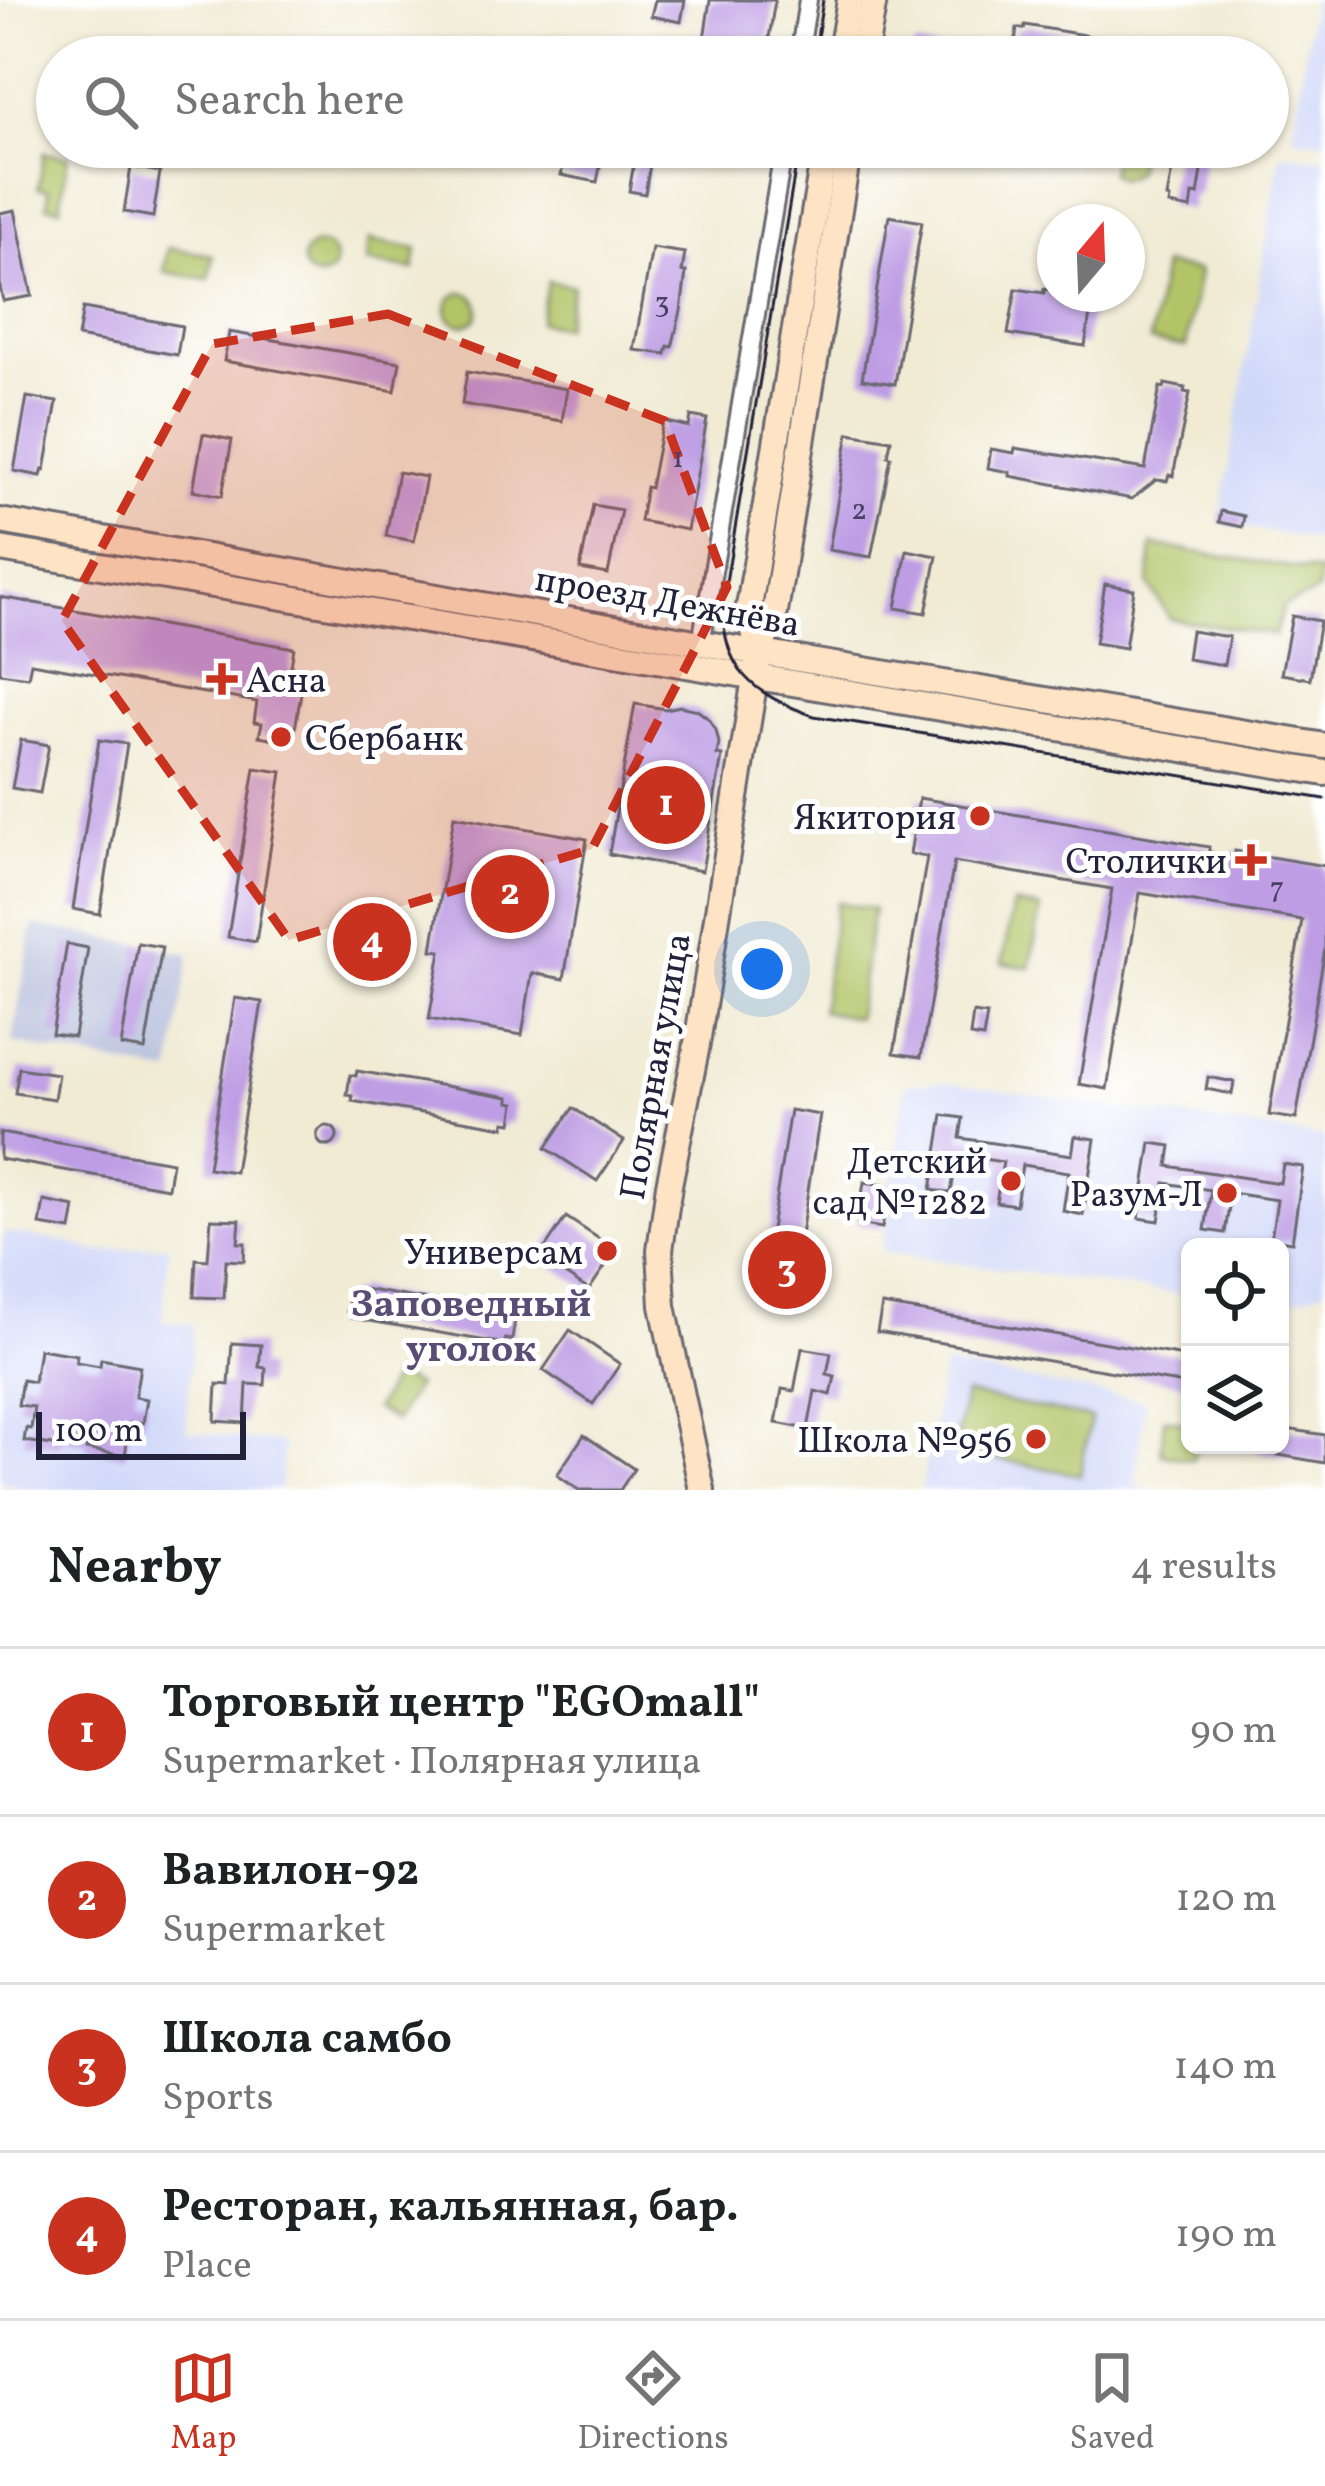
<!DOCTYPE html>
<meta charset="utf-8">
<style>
body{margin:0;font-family:Vollkorn,serif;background:#f2f2f2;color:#202124}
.controls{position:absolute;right:36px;bottom:36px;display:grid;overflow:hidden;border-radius:18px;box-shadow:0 3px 9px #0004}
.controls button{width:108px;height:108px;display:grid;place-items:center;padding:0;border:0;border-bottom:3px solid #e0e0e0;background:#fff;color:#202124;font:60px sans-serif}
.compass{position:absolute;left:1037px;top:204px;width:108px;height:108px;border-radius:50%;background:#fff;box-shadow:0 3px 9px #0004;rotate:19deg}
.scale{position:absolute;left:36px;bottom:30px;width:210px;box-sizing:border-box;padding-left:12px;border:6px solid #22223b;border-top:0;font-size:33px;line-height:42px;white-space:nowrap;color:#22223b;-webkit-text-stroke:9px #fff;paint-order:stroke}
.you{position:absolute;left:762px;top:969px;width:42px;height:42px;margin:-30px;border:9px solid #fff;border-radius:50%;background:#1a73e8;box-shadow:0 0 0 18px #1a73e833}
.badge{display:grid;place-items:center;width:78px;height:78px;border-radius:50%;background:#c8321e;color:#fff;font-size:39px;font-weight:700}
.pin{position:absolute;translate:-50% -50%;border:6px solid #fff;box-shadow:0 3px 12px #0006}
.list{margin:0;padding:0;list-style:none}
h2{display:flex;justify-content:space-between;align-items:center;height:156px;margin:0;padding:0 48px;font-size:51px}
h2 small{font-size:39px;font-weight:400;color:#757577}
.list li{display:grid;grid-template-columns:78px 1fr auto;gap:36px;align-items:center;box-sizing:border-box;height:168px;padding:0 48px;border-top:3px solid #e0e0e0}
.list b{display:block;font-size:45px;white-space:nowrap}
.list p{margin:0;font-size:39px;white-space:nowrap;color:#757577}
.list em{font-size:39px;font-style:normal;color:#757577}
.icon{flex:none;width:66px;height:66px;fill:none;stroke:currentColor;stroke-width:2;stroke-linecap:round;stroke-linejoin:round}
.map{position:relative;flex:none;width:1325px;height:1490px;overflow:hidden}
.search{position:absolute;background:#fff;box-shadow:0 3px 9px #0004;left:36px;right:36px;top:36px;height:132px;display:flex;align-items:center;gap:30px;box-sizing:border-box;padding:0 42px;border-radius:66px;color:#757577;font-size:45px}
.sheet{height:828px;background:#fff}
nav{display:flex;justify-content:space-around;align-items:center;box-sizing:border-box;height:168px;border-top:3px solid #e0e0e0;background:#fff;font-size:33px;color:#757577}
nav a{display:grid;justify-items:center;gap:6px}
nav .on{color:#c8321e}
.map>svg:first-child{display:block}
.built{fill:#d1d9f9}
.industrial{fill:#bbc3de}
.green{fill:#b3c467;stroke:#6a7351;stroke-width:3}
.building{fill:#be9de4}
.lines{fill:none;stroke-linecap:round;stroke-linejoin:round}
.minor-casing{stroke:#6a6871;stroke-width:22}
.secondary-casing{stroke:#6a6871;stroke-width:30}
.minor{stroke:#fff;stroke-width:16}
.secondary{stroke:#fee4c5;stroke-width:24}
.tram{stroke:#22223b;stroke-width:3}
.marked{fill:#c8321e;fill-opacity:0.2;stroke:#c8321e;stroke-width:9;stroke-dasharray:24 15;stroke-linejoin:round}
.poi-dot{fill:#c8321e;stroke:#fff;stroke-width:4.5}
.labels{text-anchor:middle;stroke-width:10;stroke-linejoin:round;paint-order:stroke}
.number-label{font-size:30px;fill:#494165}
.street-label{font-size:36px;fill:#22223b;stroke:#fff}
.poi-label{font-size:36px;fill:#22223b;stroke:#fff;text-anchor:end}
.neighbourhood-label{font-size:39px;font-weight:bold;fill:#594d76;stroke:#fff}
</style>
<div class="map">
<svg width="1325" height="1490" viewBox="0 0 1325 1490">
<rect width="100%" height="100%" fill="#fff"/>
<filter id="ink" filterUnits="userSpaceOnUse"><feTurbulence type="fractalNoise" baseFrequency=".00833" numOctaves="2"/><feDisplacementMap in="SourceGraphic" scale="24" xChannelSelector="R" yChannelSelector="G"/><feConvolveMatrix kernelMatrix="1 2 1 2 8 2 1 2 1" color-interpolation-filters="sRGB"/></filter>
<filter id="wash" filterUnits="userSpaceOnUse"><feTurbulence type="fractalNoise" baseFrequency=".004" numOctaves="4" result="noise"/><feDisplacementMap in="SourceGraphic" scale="48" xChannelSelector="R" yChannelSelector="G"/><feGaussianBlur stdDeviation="2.7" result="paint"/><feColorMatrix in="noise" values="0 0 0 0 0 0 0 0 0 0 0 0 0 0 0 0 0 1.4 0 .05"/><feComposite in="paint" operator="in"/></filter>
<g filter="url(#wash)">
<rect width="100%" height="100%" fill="#f1ebd4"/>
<g class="built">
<path d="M1312 0H1325V142L1293 137Z"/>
<path d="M1281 153 1325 159V542L1242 527 1244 516 1221 511Z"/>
<path d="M942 1082 1325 1138V1289L1280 1306V1247H1190V1296L882 1252 906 1085Z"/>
<path d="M4 1232 71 1243 95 1252 169 1245 162 1320 193 1325 186 1431 283 1444 280 1490H24L0 1480V1267Z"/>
<path d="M944 1365 1145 1401 1135 1485 1153 1490H921Z"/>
</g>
<path class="industrial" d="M33 925 190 954 171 1074 12 1043Z"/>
<g class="green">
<path d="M1140 147 1136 171 1128 177 1118 179 1110 173 1114 152 1088 148Z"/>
<path d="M44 153 68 157 60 208 47 206 49 190 38 188Z"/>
<path d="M369 240 417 249 414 270 366 262Z"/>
<circle cx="319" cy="261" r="16"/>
<path d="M168 248 213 255 209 279 164 272Z"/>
<path d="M1163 265 1199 271 1186 347 1150 341Z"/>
<path d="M548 281 573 286 564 327 539 322Z"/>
<circle cx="463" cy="309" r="16"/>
<path d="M1152 545 1321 572 1317 592 1283 607 1275 635 1170 619 1149 585Z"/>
<path d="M837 902 873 909 857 1018 821 1011Z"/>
<path d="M1013 904 1041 909 1030 968 1002 963Z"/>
<path d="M395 1374 416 1386 395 1421 375 1409Z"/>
<path d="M965 1394 1091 1418 1080 1475 954 1451Z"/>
<path d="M1164 1418 1190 1423V1445H1196L1193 1460 1161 1454Z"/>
</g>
<g id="blocks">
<g class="building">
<path d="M655 0H685L681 22 651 16Z"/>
<path d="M710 0H775L766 57H714L717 41 704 39Z"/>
<path d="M1025 25 1179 51V57L1020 55 1021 52 1014 50 1017 28 1024 29Z"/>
<path d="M231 40 277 47 275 57H228Z"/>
<path d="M914 45 950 51V57H912Z"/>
<path d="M637 147H653L645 194 629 191Z"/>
<path d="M1176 147H1206L1198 195 1193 194 1191 209 1169 205 1170 199 1167 198Z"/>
<path d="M567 149 602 157 597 182 561 175Z"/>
<path d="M131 167 160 172 153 217 124 212Z"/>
<path d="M15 210 32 296 3 301 0 287V213Z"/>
<path d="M889 216 922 222 895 384 862 379Z"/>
<path d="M652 248 685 253 682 272H686L681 311 672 347 668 346 666 354 634 350Z"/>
<path d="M1016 289 1044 293V289L1055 291V294L1092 301 1085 346 1008 334Z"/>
<path d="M83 308 182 326 177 355 78 337Z"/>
<path d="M229 332 400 362 395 391 224 361Z"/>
<path d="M467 372 567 389 562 421 462 404Z"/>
<path d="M1165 384 1185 388 1184 392 1190 393 1173 476 1169 475 1167 481 1156 480 1132 499 1010 476V472L988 468 991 449 1014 453 1015 448 1145 469 1160 387 1164 388Z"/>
<path d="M27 397 57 402 45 470 43 469 41 476 14 471Z"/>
<path d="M691 416 707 419 687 530 640 521 646 487 650 488 663 421 689 427Z"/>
<path d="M849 433 891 440 888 456 891 457 871 557 829 550Z"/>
<path d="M203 434 232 440 222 496 193 490Z"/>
<path d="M398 472 426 477 414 541 386 536Z"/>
<path d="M593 505 621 510 608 574 580 569Z"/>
<path d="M1221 511 1244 516 1242 527 1219 522Z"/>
<path d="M907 550 937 556 926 613 896 608Z"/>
<path d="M1105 584 1134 589 1125 648 1095 643Z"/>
<path d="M0 597 294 648 290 672 304 674 293 742 259 736 262 723 254 722 257 702 31 663 28 677 0 673Z"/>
<path d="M1292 616 1320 621 1310 679 1281 674Z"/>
<path d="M1191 631 1229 637 1224 665 1187 659Z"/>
<path d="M635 704 666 709 680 706 697 710 709 719 716 730 719 743 717 755 722 756 702 871 609 854Z"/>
<path d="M21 740 49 745 40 793 12 788Z"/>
<path d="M99 740 127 744 100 914 73 909Z"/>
<path d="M255 768 282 772 256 942 228 937Z"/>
<path d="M919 798 1209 847V852L1234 857 1235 851 1325 866V949L1296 1119 1269 1115 1302 920 1140 893 1107 1089 1079 1084 1112 889 954 862 921 1057 894 1053 927 857 910 854Z"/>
<path d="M454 816 587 839 564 979 532 973 522 1035 429 1019 441 951 432 950Z"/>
<path d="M362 920 407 928 399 974 355 966 356 959 337 956 343 923 361 926Z"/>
<path d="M138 943 162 947 145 1050 121 1046Z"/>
<path d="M67 944 88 948 74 1037 52 1034Z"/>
<path d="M235 998 262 1002 235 1172 208 1168Z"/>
<path d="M973 1013 987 1015 983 1038 970 1036Z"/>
<path d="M19 1068 58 1074 54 1099 15 1093Z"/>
<path d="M357 1071 509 1097V1102L515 1103 512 1123 505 1122 504 1127 352 1101 353 1096 347 1095 350 1075 356 1076Z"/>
<path d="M1208 1077 1234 1082 1232 1094 1206 1089Z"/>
<path d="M573 1108 624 1141 597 1181 546 1148Z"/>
<path d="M790 1110 820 1115 793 1285 763 1280Z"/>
<path d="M943 1115 963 1118 960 1138 1072 1155 1075 1136 1095 1139 1083 1215 1063 1211 1069 1172 1022 1165 1016 1205 996 1202 1003 1162 957 1155 951 1193 931 1190Z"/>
<circle cx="327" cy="1136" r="10"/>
<path d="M0 1133 172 1162 168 1188 0 1159Z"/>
<path d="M1151 1143 1171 1146 1168 1166 1280 1183 1283 1164 1303 1167 1292 1242 1271 1239 1277 1200 1231 1193 1225 1233 1205 1230 1211 1190 1165 1183 1159 1221 1139 1218Z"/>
<path d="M864 1182 889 1186 882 1228 858 1224Z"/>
<path d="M44 1201 75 1207 71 1230 40 1225Z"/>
<path d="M566 1217 616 1250 589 1290 539 1257Z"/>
<path d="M211 1219 240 1220 238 1243H245L244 1261 226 1260 224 1298 194 1297 196 1259 208 1260Z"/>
<path d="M357 1288 510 1314 509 1319 515 1320 512 1340 505 1339V1344L352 1318 353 1313 347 1312 350 1292 357 1293Z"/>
<path d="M882 1305 1190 1357V1385L877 1332Z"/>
<path d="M570 1330 620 1364 593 1404 543 1370Z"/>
<path d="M232 1343 261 1345 259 1367 266 1368 265 1385 247 1384 245 1423 215 1421 217 1384 229 1385Z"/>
<path d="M802 1348 831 1353 827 1374 835 1376 831 1395 815 1391 808 1429 776 1423 782 1389 794 1391Z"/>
<path d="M39 1349 77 1355 76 1362 100 1366 101 1359 140 1366 135 1397 147 1399 143 1423 130 1422 125 1456 86 1449 87 1443 62 1439 60 1446 24 1441 26 1428 31 1429 34 1407 18 1405 22 1380 34 1382Z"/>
<path d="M1280 1428 1325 1435V1463L1255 1451V1445H1280Z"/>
<path d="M584 1435 634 1469 620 1490H579L557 1475Z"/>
</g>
</g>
</g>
<g filter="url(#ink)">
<use href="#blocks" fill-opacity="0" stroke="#6a6871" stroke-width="3"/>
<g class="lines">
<g class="minor-casing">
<g id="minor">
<path d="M799 57 808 0"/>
<path d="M701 643 784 147"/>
</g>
</g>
<g class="secondary-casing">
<g id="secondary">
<path d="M840 57 850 0"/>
<path d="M864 57 874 0"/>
<path d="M0 521 701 643 1325 746"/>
<path d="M0 549 1325 773"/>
<path d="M758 650 749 607 825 147"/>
<path d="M702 1490 663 1306 660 1250 669 1185 696 1050 759 653 775 612 849 147"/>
</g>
</g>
<use href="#minor" class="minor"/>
<use href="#secondary" class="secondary"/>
<g class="tram">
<path d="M814 57 823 0"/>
<path d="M799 147 723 600C721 671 753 694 814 716L1325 799"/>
</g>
</g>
</g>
<path class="marked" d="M388 314 665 421 727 587 592 849 289 940 62 621 212 344Z"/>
<g class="poi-dot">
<path d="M216 661h12v12h12v12h-12v12h-12v-12h-12v-12h12z"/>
<circle cx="281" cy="737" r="12"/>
<circle cx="980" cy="816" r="12"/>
<path d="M1245 842h12v12h12v12h-12v12h-12v-12h-12v-12h12z"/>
<circle cx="1011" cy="1181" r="12"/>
<circle cx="1227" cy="1193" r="12"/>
<circle cx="607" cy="1251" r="12"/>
<circle cx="1036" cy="1439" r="12"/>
</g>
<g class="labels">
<g class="number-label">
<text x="662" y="312">3</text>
<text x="678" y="467">1</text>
<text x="859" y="519">2</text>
<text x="1277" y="897">7</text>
</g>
<g class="street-label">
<text transform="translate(668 600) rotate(10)" y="13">проезд Дежнёва</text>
<text transform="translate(654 1066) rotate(-80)" y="13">Полярная улица</text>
</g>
<g class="poi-label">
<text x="246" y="692" text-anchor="start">Асна</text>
<text x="305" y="750" text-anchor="start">Сбербанк</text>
<text x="956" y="829">Якитория</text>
<text x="1227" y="873">Столички</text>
<text x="987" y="1173">Детский<tspan x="987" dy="41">сад №1282</tspan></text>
<text x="1203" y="1206">Разум-Л</text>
<text x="583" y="1264">Универсам</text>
<text x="1012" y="1452">Школа №956</text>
</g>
<g class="neighbourhood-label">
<text x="471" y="1316">Заповедный<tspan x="471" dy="45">уголок</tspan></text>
</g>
</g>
</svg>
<div class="controls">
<button><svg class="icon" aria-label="locate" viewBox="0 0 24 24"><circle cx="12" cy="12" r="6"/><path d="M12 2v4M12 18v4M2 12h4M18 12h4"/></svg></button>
<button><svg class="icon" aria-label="layers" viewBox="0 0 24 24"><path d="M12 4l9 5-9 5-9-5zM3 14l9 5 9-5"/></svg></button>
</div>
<svg class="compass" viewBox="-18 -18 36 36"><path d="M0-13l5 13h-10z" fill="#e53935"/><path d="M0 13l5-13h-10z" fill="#757577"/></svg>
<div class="scale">100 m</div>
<div class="you"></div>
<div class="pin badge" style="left:666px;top:805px">1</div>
<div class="pin badge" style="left:510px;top:894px">2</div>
<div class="pin badge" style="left:787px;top:1270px">3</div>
<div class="pin badge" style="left:372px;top:942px">4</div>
<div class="search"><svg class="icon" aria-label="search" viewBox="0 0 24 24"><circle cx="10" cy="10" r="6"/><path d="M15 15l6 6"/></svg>Search here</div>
</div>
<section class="sheet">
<h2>Nearby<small>4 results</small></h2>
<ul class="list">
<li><span class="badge">1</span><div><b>Торговый центр &quot;EGOmall&quot;</b><p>Supermarket · Полярная улица</p></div><em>90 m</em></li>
<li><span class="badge">2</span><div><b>Вавилон-92</b><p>Supermarket</p></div><em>120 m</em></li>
<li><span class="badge">3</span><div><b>Школа самбо</b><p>Sports</p></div><em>140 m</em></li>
<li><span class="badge">4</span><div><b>Ресторан, кальянная, бар.</b><p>Place</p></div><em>190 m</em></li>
</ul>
</section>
<nav>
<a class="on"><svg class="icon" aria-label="map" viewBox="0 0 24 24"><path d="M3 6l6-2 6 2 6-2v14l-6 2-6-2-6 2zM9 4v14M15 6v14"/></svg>Map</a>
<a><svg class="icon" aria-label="directions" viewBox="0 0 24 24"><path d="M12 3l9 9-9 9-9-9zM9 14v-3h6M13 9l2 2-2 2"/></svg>Directions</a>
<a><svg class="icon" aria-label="saved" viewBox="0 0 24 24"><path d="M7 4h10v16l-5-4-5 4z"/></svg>Saved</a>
</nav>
